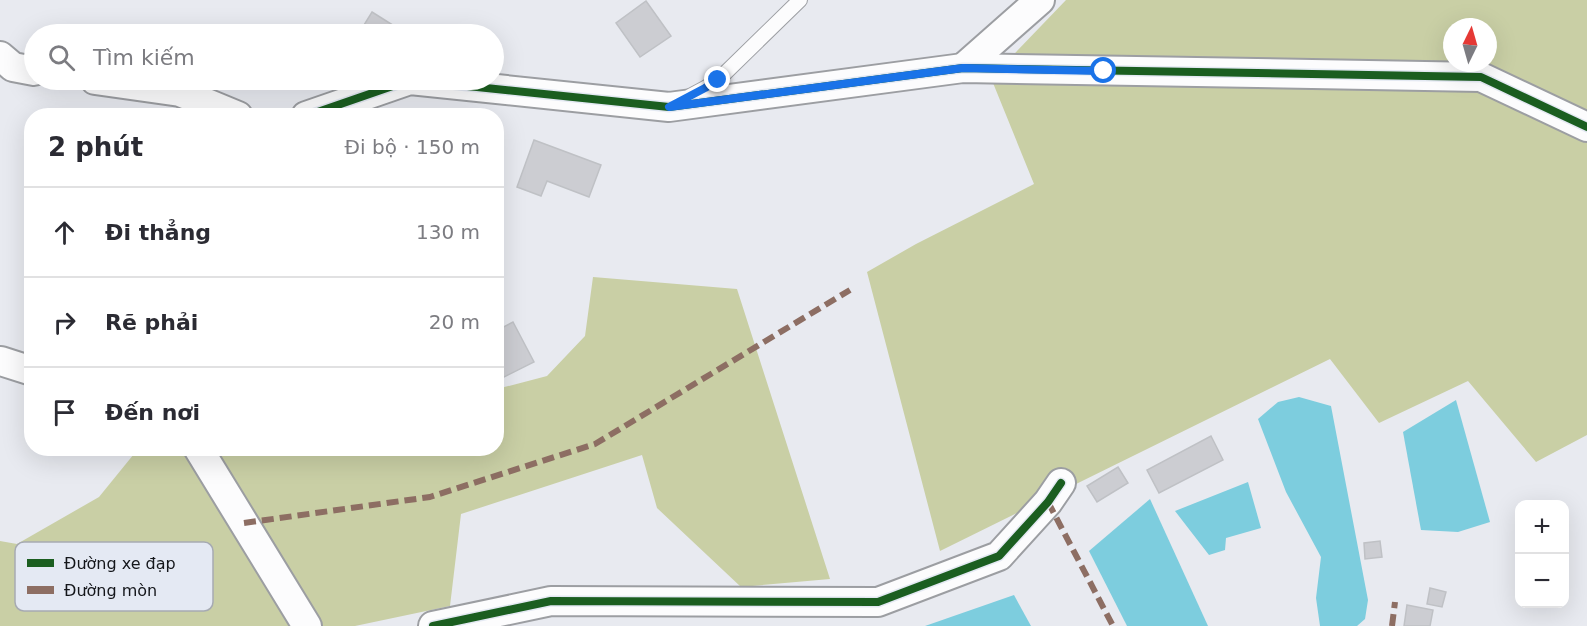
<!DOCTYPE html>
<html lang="vi">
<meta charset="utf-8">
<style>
body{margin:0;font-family:"DejaVu Sans",sans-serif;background:#f7f7f7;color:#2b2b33}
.controls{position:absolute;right:18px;bottom:18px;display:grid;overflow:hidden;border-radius:12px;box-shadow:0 6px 24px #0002}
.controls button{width:54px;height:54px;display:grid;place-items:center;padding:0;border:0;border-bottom:2px solid #e1e1e2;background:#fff;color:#2b2b33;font:30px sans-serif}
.compass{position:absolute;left:1443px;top:18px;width:54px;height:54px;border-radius:50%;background:#fff;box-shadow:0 6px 24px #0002;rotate:5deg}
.stop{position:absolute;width:18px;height:18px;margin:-14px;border:4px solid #1a73e8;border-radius:50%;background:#fff}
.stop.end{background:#1a73e8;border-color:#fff;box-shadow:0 2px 6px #0008}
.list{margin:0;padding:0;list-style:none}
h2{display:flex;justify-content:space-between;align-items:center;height:78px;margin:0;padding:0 24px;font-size:26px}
h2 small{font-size:20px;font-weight:400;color:#7c7c81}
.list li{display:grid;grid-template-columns:39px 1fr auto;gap:18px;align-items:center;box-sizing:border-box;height:90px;padding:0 24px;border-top:2px solid #e1e1e2}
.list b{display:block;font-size:22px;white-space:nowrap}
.list em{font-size:20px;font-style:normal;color:#7c7c81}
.icon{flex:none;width:33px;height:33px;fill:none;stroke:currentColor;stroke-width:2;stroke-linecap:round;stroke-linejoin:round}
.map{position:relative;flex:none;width:1587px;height:626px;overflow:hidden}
.search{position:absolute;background:#fff;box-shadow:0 6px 24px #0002;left:24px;top:24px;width:480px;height:66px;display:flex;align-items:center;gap:15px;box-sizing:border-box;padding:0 21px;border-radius:33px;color:#7c7c81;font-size:22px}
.panel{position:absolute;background:#fff;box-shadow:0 6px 24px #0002;left:24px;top:108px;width:480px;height:348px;border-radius:24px}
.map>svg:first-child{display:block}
.forest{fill:#c9cfa5;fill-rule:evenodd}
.water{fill:#7dcdde}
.building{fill:#cccdd2;stroke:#bfc1c5;stroke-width:1.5}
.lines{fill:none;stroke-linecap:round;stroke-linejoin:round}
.lane-casing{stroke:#9c9ea2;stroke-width:16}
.street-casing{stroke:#9c9ea2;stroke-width:32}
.lane{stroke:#fcfcfd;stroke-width:14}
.street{stroke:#fcfcfd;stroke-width:28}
.quiet{stroke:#8d6e63;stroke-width:6;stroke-dasharray:12 6;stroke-linecap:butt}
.cycleway-casing{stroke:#e4e9f3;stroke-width:11}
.cycleway{stroke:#1b5e20;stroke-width:8}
.route{stroke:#1a73e8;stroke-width:8}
.key{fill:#e4e9f3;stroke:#a6aab2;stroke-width:1.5}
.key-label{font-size:16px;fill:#14161a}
</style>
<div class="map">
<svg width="1587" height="626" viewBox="0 0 1587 626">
<rect width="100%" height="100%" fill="#e8eaf0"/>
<g class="forest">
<path d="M1066 0H1587V435L1536 462 1468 381 1379 423 1330 359 940 551 867 272 916 244 1034 184 991 78ZM1452 27H1488V63H1452Z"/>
<path d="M593 277 737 289 830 579 741 587 657 508 642 455 461 514 450 606 355 626H0V541L17 544 99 497 138 449 496 448 497 389 547 376 585 336Z"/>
</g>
<g class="water">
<path d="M1299 397 1331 406 1368 600 1365 619 1357 626H1320L1316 598 1321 557 1286 492 1258 419 1278 402Z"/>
<path d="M1456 400 1490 522 1458 532 1421 530 1403 432Z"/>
<path d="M1248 482 1261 528 1226 538 1225 550 1209 555 1175 511Z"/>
<path d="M1150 499 1208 626H1127L1089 551Z"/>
<path d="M1014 595 1031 626H925Z"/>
</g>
<g class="building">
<path d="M646 1 671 36 640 57 616 23Z"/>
<path d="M372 12 407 34H362L359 33Z"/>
<path d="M534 140 601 165 589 197 547 181 541 196 517 187Z"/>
<path d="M513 322 534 362 496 381V331Z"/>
<path d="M1211 436 1223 460 1159 493 1147 470Z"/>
<path d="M1118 467 1128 483 1097 502 1087 486Z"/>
<path d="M1380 541 1382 557 1365 559 1364 543Z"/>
<path d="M1430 588 1446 592 1442 607 1427 604Z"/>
<path d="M1407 605 1433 610 1430 626H1404Z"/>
</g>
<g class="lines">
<g class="lane-casing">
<path id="lane" d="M690 96 705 88 718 80 800 0"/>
</g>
<g class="street-casing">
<g id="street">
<path d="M0 56 13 67 34 71"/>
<path d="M963 68 1040 0"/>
<path d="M95 80 180 92 238 116"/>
<path d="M306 116 410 80 669 107 963 68 1481 77 1587 127"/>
<path d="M1 361 32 371"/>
<path d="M198 448 307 626"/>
<path d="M433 626 551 601 878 602 999 556 1048 502 1061 483"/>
</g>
</g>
<use href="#lane" class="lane"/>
<use href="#street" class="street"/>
<g class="quiet">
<path d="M1048 502 1113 626"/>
<path d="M244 523 430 497 595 444 850 290"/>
<path d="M1392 626 1395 602"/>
</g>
<g class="cycleway-casing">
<g id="cycleway">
<path d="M306 116 410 80 669 107 963 68 1481 77 1587 127"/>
<path d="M433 626 551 601 878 602 999 556 1048 502 1061 483"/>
</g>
</g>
<use href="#cycleway" class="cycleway"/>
</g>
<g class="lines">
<path class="route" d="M718 80 705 88 669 107 963 68 1104 71"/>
</g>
<rect x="15" y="542" width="198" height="69" rx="9" class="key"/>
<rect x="27" y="559" width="27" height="8" fill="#1b5e20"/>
<rect x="27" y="586" width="27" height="8" fill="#8d6e63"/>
<g class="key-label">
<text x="64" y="569">Đường xe đạp</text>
<text x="64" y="596">Đường mòn</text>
</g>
</svg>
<div class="controls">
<button>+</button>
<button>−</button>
</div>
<svg class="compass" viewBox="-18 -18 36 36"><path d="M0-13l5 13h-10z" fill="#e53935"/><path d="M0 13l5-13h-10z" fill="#7c7c81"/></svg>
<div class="stop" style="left:1104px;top:71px"></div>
<div class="stop end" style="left:718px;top:80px"></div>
<div class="search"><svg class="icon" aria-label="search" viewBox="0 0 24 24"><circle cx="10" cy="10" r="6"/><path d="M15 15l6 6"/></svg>Tìm kiếm</div>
<section class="panel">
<h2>2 phút<small>Đi bộ · 150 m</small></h2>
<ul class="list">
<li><svg class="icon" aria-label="ahead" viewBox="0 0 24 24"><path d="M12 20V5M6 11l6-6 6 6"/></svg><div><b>Đi thẳng</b></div><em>130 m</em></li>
<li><svg class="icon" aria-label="right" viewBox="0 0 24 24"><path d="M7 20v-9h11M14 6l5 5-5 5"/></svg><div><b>Rẽ phải</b></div><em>20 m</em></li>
<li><svg class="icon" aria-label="arrive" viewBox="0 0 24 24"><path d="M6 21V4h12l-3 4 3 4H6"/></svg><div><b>Đến nơi</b></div></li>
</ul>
</section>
</div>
